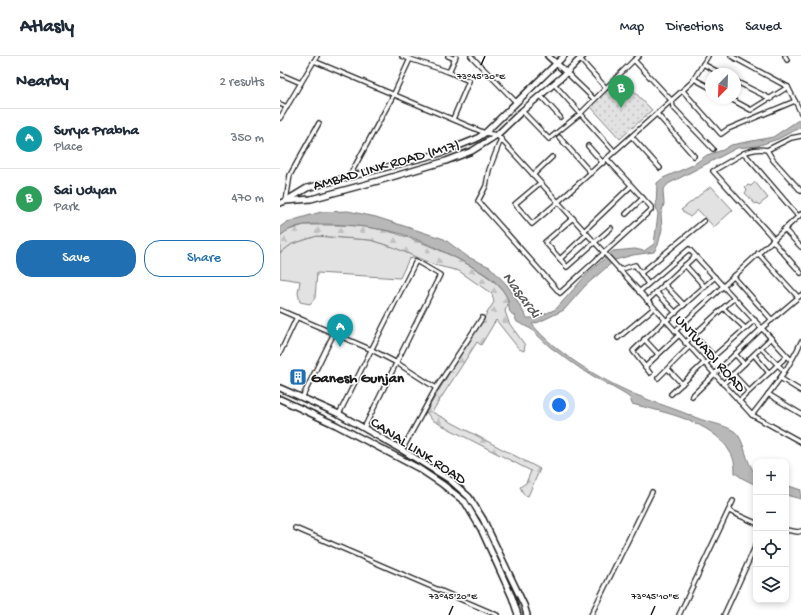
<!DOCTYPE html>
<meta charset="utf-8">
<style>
body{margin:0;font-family:"Gochi Hand",sans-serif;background:#f2f2f3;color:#1f2937}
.controls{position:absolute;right:12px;bottom:12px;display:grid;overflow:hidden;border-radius:8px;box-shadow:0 2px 6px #0003}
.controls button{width:36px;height:36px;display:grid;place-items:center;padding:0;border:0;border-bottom:1px solid #e0e1e3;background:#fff;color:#1f2937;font:20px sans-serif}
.compass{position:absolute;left:425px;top:12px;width:36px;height:36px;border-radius:50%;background:#fff;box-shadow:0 2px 6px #0003;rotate:203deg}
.you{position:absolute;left:279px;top:349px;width:14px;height:14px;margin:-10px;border:3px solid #fff;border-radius:50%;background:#1a73e8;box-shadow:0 0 0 6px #1a73e833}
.badge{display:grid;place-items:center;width:26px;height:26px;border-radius:50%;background:#1f6fb2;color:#fff;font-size:13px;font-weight:700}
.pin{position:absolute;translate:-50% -33px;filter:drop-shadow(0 1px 2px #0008)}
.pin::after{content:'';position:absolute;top:21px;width:14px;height:12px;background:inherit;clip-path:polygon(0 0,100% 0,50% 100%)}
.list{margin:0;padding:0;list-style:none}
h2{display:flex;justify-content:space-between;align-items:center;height:52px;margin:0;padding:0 16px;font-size:17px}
h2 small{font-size:13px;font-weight:400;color:#747a83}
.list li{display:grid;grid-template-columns:26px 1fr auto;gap:12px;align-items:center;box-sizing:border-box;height:60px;padding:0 16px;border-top:1px solid #e0e1e3}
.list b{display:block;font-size:15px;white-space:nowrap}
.list p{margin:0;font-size:13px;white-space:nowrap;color:#747a83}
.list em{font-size:13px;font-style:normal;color:#747a83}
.actions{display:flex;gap:8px;padding:12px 16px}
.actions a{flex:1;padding:9px 0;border:1px solid #1f6fb2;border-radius:16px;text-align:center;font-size:14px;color:#1f6fb2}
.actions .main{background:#1f6fb2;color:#fff}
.icon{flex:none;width:22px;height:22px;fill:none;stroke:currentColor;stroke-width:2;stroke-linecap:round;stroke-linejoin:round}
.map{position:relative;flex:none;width:521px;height:559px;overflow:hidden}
header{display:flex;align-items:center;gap:24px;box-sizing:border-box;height:56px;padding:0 20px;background:#fff;border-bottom:1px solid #e0e1e3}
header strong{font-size:19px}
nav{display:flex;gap:22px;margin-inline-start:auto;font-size:14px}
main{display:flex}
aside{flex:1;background:#fff}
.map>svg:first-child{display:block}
.grass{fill:#e2e2e2;stroke:#7f7f7f}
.forest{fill:url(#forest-firs);stroke:#7f7f7f}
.park{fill:url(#park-dots);stroke:#7f7f7f}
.water{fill:#b8b8b8;stroke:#7a7a7a}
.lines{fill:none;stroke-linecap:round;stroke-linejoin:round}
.street-casing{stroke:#1c1c1c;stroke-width:6}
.secondary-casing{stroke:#1c1c1c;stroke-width:8}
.street{stroke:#fff;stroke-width:3.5}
.secondary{stroke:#fff;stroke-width:5}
.ticks{fill:none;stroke:#1c1c1c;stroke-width:1.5}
.labels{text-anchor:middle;stroke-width:3;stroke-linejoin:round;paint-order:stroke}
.street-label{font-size:15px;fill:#1c1c1c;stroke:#fff}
.poi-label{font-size:15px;font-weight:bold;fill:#1c1c1c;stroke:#fff;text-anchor:start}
.water-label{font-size:16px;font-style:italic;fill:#5a5a5a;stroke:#fff}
.ticks-label{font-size:10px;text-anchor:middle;fill:#1c1c1c;stroke:#fff;stroke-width:3;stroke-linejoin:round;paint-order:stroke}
</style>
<header>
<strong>Atlasly</strong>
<nav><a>Map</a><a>Directions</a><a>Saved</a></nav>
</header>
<main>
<aside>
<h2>Nearby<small>2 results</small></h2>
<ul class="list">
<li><span class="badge" style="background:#0f9aa8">A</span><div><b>Surya Prabha</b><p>Place</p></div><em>350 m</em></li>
<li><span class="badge" style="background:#2e9e5b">B</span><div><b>Sai Udyan</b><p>Park</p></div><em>470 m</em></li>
</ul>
<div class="actions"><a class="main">Save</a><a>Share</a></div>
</aside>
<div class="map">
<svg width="521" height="559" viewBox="0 0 521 559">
<defs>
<pattern id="forest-firs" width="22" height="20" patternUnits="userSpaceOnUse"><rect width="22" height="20" fill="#e2e2e2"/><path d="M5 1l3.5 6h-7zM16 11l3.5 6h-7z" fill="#c1c1c1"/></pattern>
<pattern id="park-dots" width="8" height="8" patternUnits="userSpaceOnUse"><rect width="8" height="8" fill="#e2e2e2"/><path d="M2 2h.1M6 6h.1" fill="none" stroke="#c1c1c1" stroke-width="1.8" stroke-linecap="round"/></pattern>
</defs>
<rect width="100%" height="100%" fill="#fff"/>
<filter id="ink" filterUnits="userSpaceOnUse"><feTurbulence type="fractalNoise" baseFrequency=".025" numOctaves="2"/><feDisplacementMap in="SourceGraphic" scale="8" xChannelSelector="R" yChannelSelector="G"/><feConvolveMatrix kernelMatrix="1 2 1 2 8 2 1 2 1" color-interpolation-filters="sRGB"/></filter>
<g filter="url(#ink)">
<g class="grass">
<path d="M475 126 488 142 479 149 477 147 475 148 465 137 467 134 465 132 468 129 471 130Z"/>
<path d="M431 130 453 154 434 171 418 154 410 161 401 154Z"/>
<path d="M37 180 90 184 113 191 138 201 129 203 120 222 37 217 35 242 30 248 20 246 18 237 20 225 0 222V197L12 188Z"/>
</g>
<path class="forest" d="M24 169C50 169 78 168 103 174 128 179 228 218 228 247 228 250 226 252 225 255L229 267 245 289 244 295 239 293 216 264 201 289 197 286 152 356 260 413 248 440 244 439 240 431 246 427 251 415 152 364 146 356 175 307 214 246 212 238 179 215 154 209 113 191 90 184 37 180 12 188 0 197V180L6 175Z"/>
<path class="park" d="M341 22 372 54 340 83 310 50Z"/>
<g class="water">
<path d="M520 63 521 66V71L498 83 477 90 457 92 388 128 383 134 384 148 381 158 382 173 378 189 374 196 353 199 335 204 305 230 284 254 259 266 252 268C274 296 321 324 354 338 375 347 396 353 417 362 429 367 443 368 454 375 465 382 465 407 476 418V429L462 422 455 417C455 409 454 402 450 396 433 365 383 356 352 348L350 342 346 339 301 313 270 291 251 273 237 266 235 262V260C227 256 230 253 228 245 227 239 219 229 214 225 208 219 199 215 191 210 169 198 146 186 122 178 98 171 50 166 25 169 16 170 7 174 0 180V171L7 166 41 156 68 155 96 161 164 183 188 201 210 211 228 230 247 262H256L276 253 307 218 333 195 355 193 364 195 374 188 378 158 376 151 377 127 383 122 413 109 427 99 443 94 451 89 493 81Z"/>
<path d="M506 429 521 434V443L506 439Z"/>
</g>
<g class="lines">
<g class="street-casing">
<g id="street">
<path d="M168 0 175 3"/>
<path d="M191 0 236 46"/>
<path d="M451 0 508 31 521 57"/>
<path d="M505 0 507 4"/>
<path d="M130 3 169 16"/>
<path d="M300 3 326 32"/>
<path d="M354 4 359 0"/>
<path d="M34 5 205 77 217 79 472 359 521 386"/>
<path d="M423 8 442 18"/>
<path d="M286 16 314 43"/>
<path d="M0 18 21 27"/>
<path d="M414 23 431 32"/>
<path d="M455 25 491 43"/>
<path d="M274 28 335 96"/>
<path d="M403 35 441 78 448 73 515 45"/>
<path d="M260 39 280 61"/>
<path d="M449 42 471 54 508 31"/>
<path d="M0 48 7 51"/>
<path d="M242 55 269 83 301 57 354 4 392 45 393 51 433 93"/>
<path d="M377 58 414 100"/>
<path d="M0 62 37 0"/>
<path d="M173 63 189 25 169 16 176 0"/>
<path d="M521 80 511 82 487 94 493 104 521 135"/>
<path d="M279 81 311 117"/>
<path d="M352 81 380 112"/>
<path d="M221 83 209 114 206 130 198 145 280 237 371 154V151L327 103"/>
<path d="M308 90 323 107"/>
<path d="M464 97C471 94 479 92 487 94"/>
<path d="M253 119 272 101"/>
<path d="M69 121 114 38 130 3 122 0"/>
<path d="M260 127 235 148 252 168 278 146 412 26 428 0"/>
<path d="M6 145 10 119 39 67"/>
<path d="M346 158 363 142"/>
<path d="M293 162 265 186 287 211 331 172"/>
<path d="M504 173 521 191"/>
<path d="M304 175 351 130"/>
<path d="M494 183 433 115 464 97 518 160"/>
<path d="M492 184 521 217"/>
<path d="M478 197 518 241"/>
<path d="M280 203 307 178"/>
<path d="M405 209 425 231"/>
<path d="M339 214 355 209 368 228"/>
<path d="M361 217 424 165"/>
<path d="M453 220 492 264"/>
<path d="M384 228 404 249"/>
<path d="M359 236 409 193 511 304"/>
<path d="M376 236 396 257"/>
<path d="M367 245 415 200"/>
<path d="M443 252 465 272"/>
<path d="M0 254 92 294 117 307 156 332"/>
<path d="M386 265 435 221"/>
<path d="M395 275 521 158"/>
<path d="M413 279 434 300"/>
<path d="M338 282 374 252"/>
<path d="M364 283 378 298"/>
<path d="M405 287 454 242"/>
<path d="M481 292 504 315"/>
<path d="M0 297 17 261"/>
<path d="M455 298 464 308"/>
<path d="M474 299 489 317"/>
<path d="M425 308 475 264"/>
<path d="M365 311 399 279"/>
<path d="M388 313 402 328"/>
<path d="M370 317 353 295 385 264"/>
<path d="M453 318 469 335"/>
<path d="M378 322 409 291"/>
<path d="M500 322 521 335"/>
<path d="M443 328 491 282"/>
<path d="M391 338 424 307"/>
<path d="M488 338 521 358"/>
<path d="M412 340 482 272 521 239"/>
<path d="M22 342 54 277"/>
<path d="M459 345 507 300"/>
<path d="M59 358 136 205 160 219 84 372"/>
<path d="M472 359C490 336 509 313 521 286"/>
<path d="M122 394 156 332 202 262"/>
<path d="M449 455 476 467"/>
<path d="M15 472 217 559"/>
<path d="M506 474 518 476 521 475"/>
<path d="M311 559 372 436"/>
<path d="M399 559 453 445"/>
<path d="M444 559 476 489"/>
</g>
</g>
<g class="secondary-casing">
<g id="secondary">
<path d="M268 0 286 16"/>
<path d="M9 143 27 132 161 97 196 83 205 77 284 0"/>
<path d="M0 147 6 145 31 143 98 125 166 105 192 95 217 79 242 55 283 20 303 0"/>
<path d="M0 332 59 358 122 394 170 424 189 441 203 463 244 549 247 559"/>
<path d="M0 343 56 369 138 412 162 428 185 446 201 473 232 541 238 559"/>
</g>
</g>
<use href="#street" class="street"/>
<use href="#secondary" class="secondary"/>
</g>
</g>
<path class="ticks" d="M201 9 205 0M169 559 173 550M371 559 375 550"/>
<defs>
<g id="building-square" transform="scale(0.9)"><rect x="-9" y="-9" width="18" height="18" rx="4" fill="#1f6fb2" stroke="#fff"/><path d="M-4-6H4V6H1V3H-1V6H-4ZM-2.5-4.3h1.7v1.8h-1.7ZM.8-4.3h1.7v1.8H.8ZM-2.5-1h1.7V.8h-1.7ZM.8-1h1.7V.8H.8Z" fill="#fff"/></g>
</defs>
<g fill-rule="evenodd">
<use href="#building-square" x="18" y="321"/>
</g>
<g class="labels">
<g class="street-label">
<text transform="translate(106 108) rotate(-16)" y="5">AMBAD LINK ROAD (M17)</text>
<text transform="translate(431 297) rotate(48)" y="5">UNTWADI ROAD</text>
<text transform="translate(139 394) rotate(33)" y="5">CANAL LINK ROAD</text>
</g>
<g class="poi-label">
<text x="31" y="326">Ganesh Gunjan</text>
</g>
<g class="water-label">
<text transform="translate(243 238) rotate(53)" y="6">Nasardi</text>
</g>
</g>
<g class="ticks-label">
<text x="201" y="23">73°45'30"E</text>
<text x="173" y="543">73°45'20"E</text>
<text x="375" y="543">73°45'10"E</text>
</g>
</svg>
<div class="controls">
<button>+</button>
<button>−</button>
<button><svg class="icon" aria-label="locate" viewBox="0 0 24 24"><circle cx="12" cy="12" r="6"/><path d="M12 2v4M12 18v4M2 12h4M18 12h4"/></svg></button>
<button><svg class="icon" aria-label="layers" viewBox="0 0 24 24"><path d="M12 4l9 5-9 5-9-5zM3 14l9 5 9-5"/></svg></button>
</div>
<svg class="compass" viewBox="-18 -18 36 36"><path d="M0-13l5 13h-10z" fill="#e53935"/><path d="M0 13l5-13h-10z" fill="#747a83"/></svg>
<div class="you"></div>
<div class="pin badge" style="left:60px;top:291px;background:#0f9aa8">A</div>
<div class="pin badge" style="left:341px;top:52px;background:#2e9e5b">B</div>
</div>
</main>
